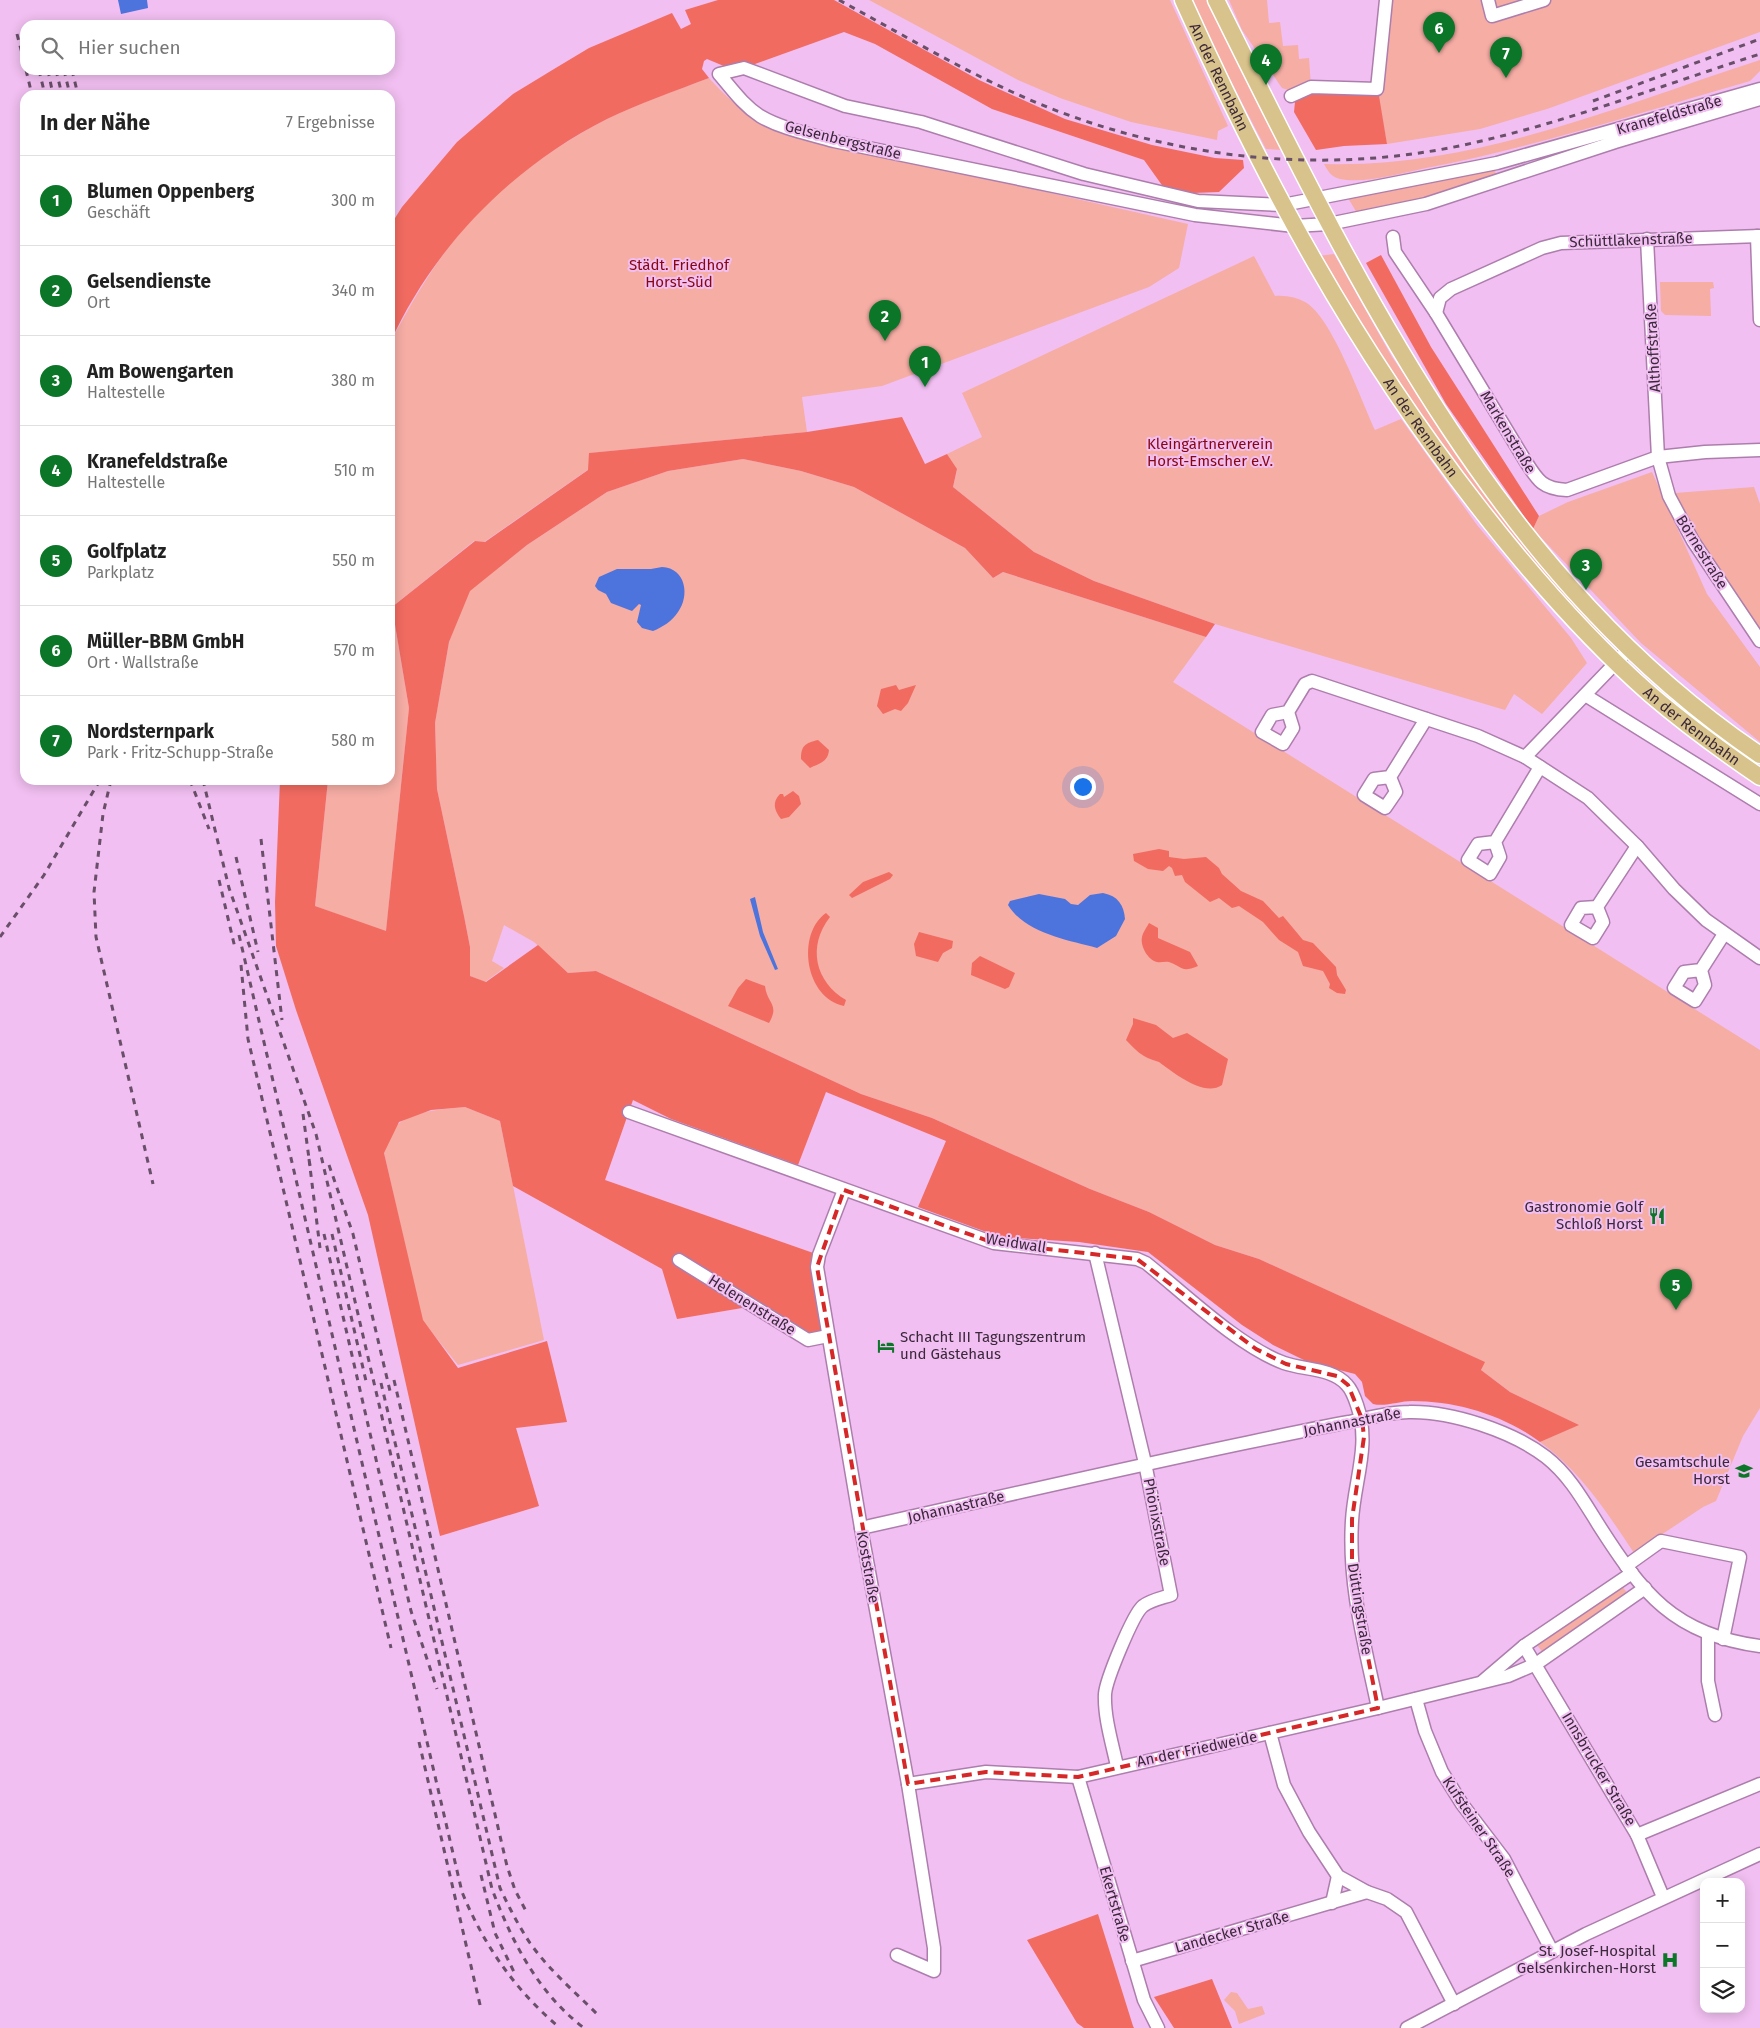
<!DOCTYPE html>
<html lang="de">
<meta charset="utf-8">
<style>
body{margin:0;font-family:"Fira Sans",sans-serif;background:#f6f6f6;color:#222}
.controls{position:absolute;right:15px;bottom:15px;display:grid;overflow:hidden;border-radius:10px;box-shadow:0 2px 12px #0003}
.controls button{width:45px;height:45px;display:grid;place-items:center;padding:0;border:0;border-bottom:1px solid #e0e0e0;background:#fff;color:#222;font:25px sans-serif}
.you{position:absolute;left:1082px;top:786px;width:18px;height:18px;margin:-12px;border:4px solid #fff;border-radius:50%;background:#1a73e8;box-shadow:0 0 0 8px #1a73e833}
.badge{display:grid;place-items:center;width:32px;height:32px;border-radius:50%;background:#0b7528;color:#fff;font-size:16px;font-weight:700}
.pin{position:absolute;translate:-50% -41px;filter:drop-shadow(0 1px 2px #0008)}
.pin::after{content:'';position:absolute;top:26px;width:18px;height:15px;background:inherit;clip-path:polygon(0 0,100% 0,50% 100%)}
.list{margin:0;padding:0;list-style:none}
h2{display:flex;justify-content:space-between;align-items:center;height:65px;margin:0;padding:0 20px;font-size:21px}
h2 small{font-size:16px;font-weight:400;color:#767676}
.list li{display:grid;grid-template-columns:32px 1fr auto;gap:15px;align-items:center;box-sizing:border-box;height:90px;padding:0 20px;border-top:1px solid #e0e0e0}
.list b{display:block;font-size:19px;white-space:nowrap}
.list p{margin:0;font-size:16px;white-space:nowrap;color:#767676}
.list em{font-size:16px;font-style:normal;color:#767676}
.icon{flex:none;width:28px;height:28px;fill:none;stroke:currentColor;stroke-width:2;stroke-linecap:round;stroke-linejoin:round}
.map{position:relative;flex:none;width:1760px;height:2028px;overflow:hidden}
.search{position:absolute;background:#fff;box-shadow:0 2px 12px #0003;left:20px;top:20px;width:375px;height:55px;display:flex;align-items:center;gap:12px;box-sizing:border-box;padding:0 18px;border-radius:15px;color:#767676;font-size:19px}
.panel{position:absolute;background:#fff;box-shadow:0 2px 12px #0003;left:20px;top:90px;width:375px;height:695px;border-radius:15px}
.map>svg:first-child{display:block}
.green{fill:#f5ada4}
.forest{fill:#f16b61}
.water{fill:#4d73dd}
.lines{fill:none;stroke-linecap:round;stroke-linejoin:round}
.minor-casing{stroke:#ad7ead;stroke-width:15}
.major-casing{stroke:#fff;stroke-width:19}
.minor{stroke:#fff;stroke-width:12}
.major{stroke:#d9c38c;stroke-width:16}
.rail{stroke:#694f69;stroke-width:3;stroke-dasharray:6 6;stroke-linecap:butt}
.marked{fill:none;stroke:#d62828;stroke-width:4;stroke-dasharray:10 6;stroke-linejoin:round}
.labels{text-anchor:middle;stroke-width:4;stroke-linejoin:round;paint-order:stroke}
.street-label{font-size:15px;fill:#3b283b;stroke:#f1bff1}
.park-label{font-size:15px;fill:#88060f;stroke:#f1bff1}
.poi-label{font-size:15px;fill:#3b283b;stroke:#f1bff1;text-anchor:end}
</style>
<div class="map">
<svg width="1760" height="2028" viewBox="0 0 1760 2028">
<rect width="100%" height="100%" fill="#f1bff1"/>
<g class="green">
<path d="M869 0H1170L1228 126 1218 131 1217 140 1131 122 1060 98 1018 80Z"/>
<path d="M1189 0H1208L1283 150 1266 149Z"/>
<path d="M1229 0H1267L1269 23 1280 22 1283 46 1298 45 1299 59 1309 58 1311 87 1291 96 1288 90 1282 88 1242 30Z"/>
<path d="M1386 0H1760V32L1547 109 1480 129 1387 144 1377 89Z"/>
<path d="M1760 60V71L1750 81C1642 112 1536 147 1426 168 1402 173 1364 184 1340 179 1331 177 1328 171 1324 164 1472 169 1621 105 1760 60Z"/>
<path d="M709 78C743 116 760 121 806 138L1188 224 1179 268 1149 287 882 386 802 397 807 432 590 453 589 469 484 542 474 541 392 607 409 708 386 932 315 906 328 780H390V343L392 339C412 302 433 265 460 233 498 186 553 147 607 119 639 103 675 91 709 78Z"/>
<path d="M1495 170 1496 176 1441 194 1357 213 1348 198Z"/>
<path d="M1334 254 1392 357 1469 469 1607 635 1602 641 1519 548 1408 403 1318 256Z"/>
<path d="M1254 256 1275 296C1285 295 1296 297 1305 302 1332 317 1361 400 1375 430L1401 419 1477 525 1571 638 1587 663 1542 714 1514 694 1505 710 1215 624 1094 581 1034 552 953 487 957 470 947 454 982 437 962 393Z"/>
<path d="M1660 282H1713L1714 288 1710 289 1711 316 1665 315 1661 311Z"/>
<path d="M743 459 801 471 854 487 965 548 993 578 1003 572 1206 637 1173 682 1760 1050V1408L1743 1436 1716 1501 1703 1507 1634 1553C1606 1511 1581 1472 1540 1442L1578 1425 1510 1392 1481 1370 1484 1362 1259 1259 1215 1245 1149 1212 1090 1189 932 1118 861 1094 596 971 568 973 534 942 504 925 492 961 504 968 485 982 470 976V947L464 916 437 789 435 723 449 642 469 591 527 545 607 492 668 471Z"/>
<path d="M1652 472 1707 594 1760 667V742L1641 643 1533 529 1539 516 1568 502Z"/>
<path d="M1754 487 1760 504V631L1701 545 1675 493Z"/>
<path d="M465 1107 500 1121 544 1340 458 1365 422 1320 384 1153C386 1112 433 1110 465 1107Z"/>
<path d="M1621 1585 1628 1594 1544 1654 1537 1645Z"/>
<path d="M1231 1992 1237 1993 1248 2009 1262 2006 1265 2014 1239 2024 1235 2011 1224 2000Z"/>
</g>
<g class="forest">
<path d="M718 0H834L979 80 1065 119 1152 145 1215 158 1243 160 1244 168 1219 192 1193 193 1164 188 1144 160 992 109 875 44 844 32 744 68 731 69 707 59 704 61 702 69 709 78C675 91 640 103 607 119 512 167 434 246 390 343V226L402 207 457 142 513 94 554 69 589 48 672 13 681 29 691 24 685 10Z"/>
<path d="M1317 92 1379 96 1387 144 1344 146 1316 150 1294 112 1295 102 1298 98Z"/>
<path d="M1381 255 1431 347 1539 516 1533 529 1446 404 1366 263Z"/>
<path d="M902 417 925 464 947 454 957 469 953 487 1034 552 1094 581 1215 624 1206 637 1003 572 993 578 965 548 854 487 801 471 743 459 668 471 607 492 527 545 470 591 449 642 435 723 437 789 464 916 470 947V976L486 982 538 945 568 973 596 971 861 1094 932 1118 1090 1189 1149 1212 1215 1245 1259 1259 1485 1362 1481 1370 1510 1392 1579 1425 1540 1442C1504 1415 1456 1401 1412 1401 1400 1401 1385 1407 1373 1404L1365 1396 1362 1382 1355 1374 1308 1362 1273 1345 1242 1325 1148 1252 1079 1242 1000 1237 918 1207 946 1141 826 1092 798 1165 671 1119 633 1100 605 1180 819 1255 828 1336 808 1340 754 1306 677 1319 662 1269 513 1186 500 1121 465 1107 431 1110 399 1122 384 1153 423 1320 458 1368 547 1341 567 1422 516 1428 539 1506 440 1536 368 1215 296 1010 276 946 275 902 280 780H328L315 906 386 931 409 708 392 607 475 541 485 542 588 470 589 453 807 432Z"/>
<path d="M896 685 899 690 916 685 908 703 901 711 895 709 883 714 877 706 881 689Z"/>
<path d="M818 740 829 750C828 762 820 763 810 768L801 759C801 746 805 743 818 740Z"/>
<path d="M793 791 799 796 801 804 789 817 781 819C774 810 772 802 780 794H783L784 797Z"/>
<path d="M1159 849 1169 851V857L1184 859 1206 857 1219 868 1222 874 1241 891 1263 901 1279 918 1283 916 1303 940 1313 943 1336 967 1337 975 1346 990 1345 994 1337 993 1329 988 1330 984 1323 971 1303 966 1298 952 1279 940 1263 922 1239 906 1232 908 1219 898 1210 902 1185 882 1182 875 1175 876 1172 868 1169 866 1163 871 1148 869 1134 861 1133 854Z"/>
<path d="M889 872 893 875 890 879 852 898 849 895 863 882Z"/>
<path d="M826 913 830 917C807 946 815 982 846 1000L844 1006C805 998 796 934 826 913Z"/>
<path d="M1149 923 1158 928V938L1190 952 1198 966C1181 973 1183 967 1169 962 1165 961 1161 963 1157 962 1148 960 1140 946 1142 937 1143 932 1147 927 1149 923Z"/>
<path d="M919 932 953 941 952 948 943 953 938 962 916 956 914 944Z"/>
<path d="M980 956 1015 973 1009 987 1005 989 971 975 972 963Z"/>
<path d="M746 979 765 986C767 1004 780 1004 769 1023L728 1006 738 988Z"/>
<path d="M1133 1018 1156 1025 1173 1038 1187 1033 1228 1059 1222 1085C1204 1098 1173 1072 1159 1062 1154 1060 1149 1059 1144 1056 1137 1052 1132 1046 1126 1040L1133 1024Z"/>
<path d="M1098 1914 1133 2026 1134 2028H1084L1077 2023 1027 1940Z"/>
<path d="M1212 1979 1232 2028H1174L1154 1997Z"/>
</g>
<g class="water">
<path d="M118 0H147L148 8 121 14Z"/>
<path d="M662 567C686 568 690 596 678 612 672 621 663 627 653 631L642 628 637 622 641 605 639 604 632 611 611 603 606 594 598 590 595 586 599 577 617 569H651Z"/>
<path d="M1103 893C1118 896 1124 905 1125 919L1116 936 1097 948C1067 940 1025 933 1008 905L1010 901 1039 894 1065 899 1071 904 1078 905 1090 895Z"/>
<path d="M755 897 763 932 778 969 775 970 760 936 750 899Z"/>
</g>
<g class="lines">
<g class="minor-casing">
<g id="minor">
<path d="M1488 0 1492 16 1544 0"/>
<path d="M1760 89 1497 163 1283 205 1198 201 1084 174 921 122 845 106 744 68 719 74C732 89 743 105 760 116 782 129 810 134 834 141L1195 215 1294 226 1329 224 1426 204 1615 142 1760 99"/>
<path d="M1291 96 1311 87 1377 89 1386 0"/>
<path d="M1757 236 1760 320"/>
<path d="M1393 237 1395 252 1436 313 1526 462C1538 481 1543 489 1567 490L1658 457 1705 452 1760 450"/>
<path d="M1647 239 1658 457 1669 496 1693 541 1760 641"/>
<path d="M1436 313 1440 298 1451 289 1542 248 1561 243 1760 236"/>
<path d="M1585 695 1760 804"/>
<path d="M1288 712 1293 728 1283 744 1262 732 1272 715 1288 712 1305 684 1312 681 1478 736 1525 757 1588 798 1637 846 1674 889 1706 920 1760 958"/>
<path d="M1525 757 1629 649"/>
<path d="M1390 777 1396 792 1385 808 1364 795 1374 779 1390 777 1426 719"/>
<path d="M1495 842 1500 857 1490 874 1468 860 1478 844 1495 842 1540 767"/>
<path d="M1597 907 1603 922 1593 938 1571 925 1581 908 1597 907 1637 846"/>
<path d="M1701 970 1705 985 1695 1001 1674 988 1684 972 1701 970 1724 934"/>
<path d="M629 1112 994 1243 1137 1259 1146 1263C1185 1294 1238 1346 1284 1363 1304 1370 1333 1368 1347 1385 1352 1390 1355 1399 1357 1405 1371 1445 1354 1481 1352 1521 1348 1585 1365 1646 1378 1708"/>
<path d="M844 1190 819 1255 817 1267 861 1528 908 1784 934 1948V1971L897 1955"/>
<path d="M1095 1253 1145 1463 1171 1595C1162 1598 1151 1600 1143 1606 1133 1614 1106 1680 1105 1694 1104 1717 1112 1743 1117 1766"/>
<path d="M679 1260 808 1340 828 1336"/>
<path d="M861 1528C991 1499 1120 1469 1250 1442 1283 1435 1316 1428 1349 1422 1368 1418 1389 1412 1409 1412 1451 1411 1512 1431 1546 1457 1569 1475 1583 1500 1598 1524 1642 1593 1674 1635 1760 1646"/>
<path d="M1626 1566 1661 1541 1740 1557 1723 1639"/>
<path d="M1708 1635V1681L1715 1715"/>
<path d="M1524 1646 1637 1835 1663 1897"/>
<path d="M1483 1681 1524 1646 1632 1573"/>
<path d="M1416 1699 1425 1731 1442 1772 1462 1804 1504 1859 1552 1951"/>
<path d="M1270 1733 1284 1785 1309 1832 1338 1876 1367 1892 1387 1899 1406 1912 1454 2004"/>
<path d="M1078 1777 1144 2000 1158 2028"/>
<path d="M908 1784 986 1772 1078 1777 1378 1708 1508 1676 1536 1664 1645 1588"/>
<path d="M1637 1835 1760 1784"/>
<path d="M1332 1903 1338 1876"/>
<path d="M1132 1961 1367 1892"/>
<path d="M1407 2028 1586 1934 1760 1854"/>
</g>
</g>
<g class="major-casing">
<g id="major">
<path id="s1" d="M1183 0C1265 182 1354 347 1477 505 1529 572 1586 638 1650 694 1685 724 1722 751 1760 777"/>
<path d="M1216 0C1354 278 1495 576 1760 755"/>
</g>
</g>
<use href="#minor" class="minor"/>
<use href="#major" class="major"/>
<g class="rail">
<path d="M839 0C907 37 975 78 1047 107 1184 161 1333 176 1477 142 1573 120 1666 84 1760 54"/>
<path d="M62 24V25"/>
<path d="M17 34 25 65"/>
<path d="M26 70 32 95"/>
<path d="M39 70 45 95"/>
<path d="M48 70 53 95"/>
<path d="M56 70 62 95"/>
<path d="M64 70 70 95"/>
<path d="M72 70 78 95"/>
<path d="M1593 101 1760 39"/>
<path d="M111 780 103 814 94 892 96 937 153 1184"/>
<path d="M190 780 209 829"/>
<path d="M203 780 229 888 316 1134 492 1889C512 1942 538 1993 584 2028"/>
<path d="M261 839 282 1020"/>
<path d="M236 857 258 952"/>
<path d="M219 880 235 948"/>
<path d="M239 935 462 1892C484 1946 516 1991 560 2028"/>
<path d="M0 937 44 875 100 780"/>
<path d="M241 965 248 1039 391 1648"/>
<path d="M303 1114 310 1166"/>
<path d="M309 1159 320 1248"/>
<path d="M329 1165 353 1234 390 1391"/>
<path d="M324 1234 411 1611 437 1689"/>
<path d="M332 1234 366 1381"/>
<path d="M394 1380 507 1866 515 1890 527 1913"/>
<path d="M381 1383 500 1888C509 1907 518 1925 530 1943 549 1970 574 1991 597 2014"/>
<path d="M419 1742 481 2009"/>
<path d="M481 1875 495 1933 516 1976"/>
</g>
</g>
<path class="marked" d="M844 1190 994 1243 1137 1259 1256 1349 1286 1364 1337 1376 1348 1385 1362 1419 1364 1437 1352 1519V1576L1378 1708 1078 1777 986 1772 908 1784 817 1267Z"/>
<defs>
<g id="restaurant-bare" transform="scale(1.35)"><path d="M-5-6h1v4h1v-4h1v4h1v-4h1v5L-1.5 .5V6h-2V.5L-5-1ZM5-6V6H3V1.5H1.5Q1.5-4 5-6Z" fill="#0b7528" stroke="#f1bff1" stroke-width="2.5" paint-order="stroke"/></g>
<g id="hotel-bare" transform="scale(1.35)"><path d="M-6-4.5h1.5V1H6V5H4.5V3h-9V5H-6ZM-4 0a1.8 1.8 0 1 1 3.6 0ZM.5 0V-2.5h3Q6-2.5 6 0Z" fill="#0b7528" stroke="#f1bff1" stroke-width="2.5" paint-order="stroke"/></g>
<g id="school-bare" transform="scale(1.35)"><path d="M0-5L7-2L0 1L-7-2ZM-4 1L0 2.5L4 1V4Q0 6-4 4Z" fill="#0b7528" stroke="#f1bff1" stroke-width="2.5" paint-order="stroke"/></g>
<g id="hospital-bare" transform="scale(1.35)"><path d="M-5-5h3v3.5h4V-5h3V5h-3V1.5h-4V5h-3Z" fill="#0b7528" stroke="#f1bff1" stroke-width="2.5" paint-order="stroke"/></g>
</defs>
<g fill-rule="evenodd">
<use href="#restaurant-bare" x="1657" y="1216"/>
<use href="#hotel-bare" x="886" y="1346"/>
<use href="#school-bare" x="1744" y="1471"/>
<use href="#hospital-bare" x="1670" y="1960"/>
</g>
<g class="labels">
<g class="street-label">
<text dy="5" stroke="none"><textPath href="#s1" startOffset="85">An der Rennbahn</textPath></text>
<text transform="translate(1669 115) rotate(-16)" y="5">Kranefeldstraße</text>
<text transform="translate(843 140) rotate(14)" y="5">Gelsenbergstraße</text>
<text transform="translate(1631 240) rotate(-2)" y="5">Schüttlakenstraße</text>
<text transform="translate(1653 348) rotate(-93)" y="5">Althoffstraße</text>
<text dy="5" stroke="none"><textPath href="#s1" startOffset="490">An der Rennbahn</textPath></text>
<text transform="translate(1508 432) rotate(59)" y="5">Markenstraße</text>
<text transform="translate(1702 552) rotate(58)" y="5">Börnestraße</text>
<text dy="5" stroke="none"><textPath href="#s1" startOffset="895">An der Rennbahn</textPath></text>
<text transform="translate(1016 1243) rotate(9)" y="5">Weidwall</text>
<text transform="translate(752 1305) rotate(32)" y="5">Helenenstraße</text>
<text transform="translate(1352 1422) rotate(-11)" y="5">Johannastraße</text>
<text transform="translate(956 1507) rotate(-13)" y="5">Johannastraße</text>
<text transform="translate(1157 1522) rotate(79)" y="5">Phönixstraße</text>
<text transform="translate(868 1567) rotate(80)" y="5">Koststraße</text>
<text transform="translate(1360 1609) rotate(81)" y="5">Düttingstraße</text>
<text transform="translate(1197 1749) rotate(-12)" y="5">An der Friedweide</text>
<text transform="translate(1599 1769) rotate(59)" y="5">Innsbrucker Straße</text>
<text transform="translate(1479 1827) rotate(56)" y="5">Kufsteiner Straße</text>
<text transform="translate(1115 1904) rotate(74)" y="5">Ekertstraße</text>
<text transform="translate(1232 1932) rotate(-16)" y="5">Landecker Straße</text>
</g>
<g class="park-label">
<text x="679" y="270">Städt. Friedhof<tspan x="679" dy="17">Horst-Süd</tspan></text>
<text x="1210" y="449">Kleingärtnerverein<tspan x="1210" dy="17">Horst-Emscher e.V.</tspan></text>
</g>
<g class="poi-label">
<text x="1643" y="1212">Gastronomie Golf<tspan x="1643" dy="17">Schloß Horst</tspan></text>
<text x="900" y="1342" text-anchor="start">Schacht III Tagungszentrum<tspan x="900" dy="17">und Gästehaus</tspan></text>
<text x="1730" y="1467">Gesamtschule<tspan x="1730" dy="17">Horst</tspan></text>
<text x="1656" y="1956">St. Josef-Hospital<tspan x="1656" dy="17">Gelsenkirchen-Horst</tspan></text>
</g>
</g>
</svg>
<div class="controls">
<button>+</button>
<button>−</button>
<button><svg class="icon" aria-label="layers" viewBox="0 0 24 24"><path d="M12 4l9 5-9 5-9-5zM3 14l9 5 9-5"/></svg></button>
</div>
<div class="you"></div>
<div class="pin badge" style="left:925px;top:387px">1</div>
<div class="pin badge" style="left:885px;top:341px">2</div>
<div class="pin badge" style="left:1586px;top:590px">3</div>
<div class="pin badge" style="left:1266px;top:85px">4</div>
<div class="pin badge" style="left:1676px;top:1310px">5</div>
<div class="pin badge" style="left:1439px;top:53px">6</div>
<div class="pin badge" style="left:1506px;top:78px">7</div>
<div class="search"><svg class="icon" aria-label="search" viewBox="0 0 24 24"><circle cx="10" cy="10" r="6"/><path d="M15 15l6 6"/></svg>Hier suchen</div>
<section class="panel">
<h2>In der Nähe<small>7 Ergebnisse</small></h2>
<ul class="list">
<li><span class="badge">1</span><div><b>Blumen Oppenberg</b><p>Geschäft</p></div><em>300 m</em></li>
<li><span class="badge">2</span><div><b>Gelsendienste</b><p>Ort</p></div><em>340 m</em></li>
<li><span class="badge">3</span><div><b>Am Bowengarten</b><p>Haltestelle</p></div><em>380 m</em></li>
<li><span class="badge">4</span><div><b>Kranefeldstraße</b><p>Haltestelle</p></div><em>510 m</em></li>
<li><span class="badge">5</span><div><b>Golfplatz</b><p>Parkplatz</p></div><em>550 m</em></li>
<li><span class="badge">6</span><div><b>Müller-BBM GmbH</b><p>Ort · Wallstraße</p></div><em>570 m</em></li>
<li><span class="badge">7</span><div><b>Nordsternpark</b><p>Park · Fritz-Schupp-Straße</p></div><em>580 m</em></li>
</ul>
</section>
</div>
